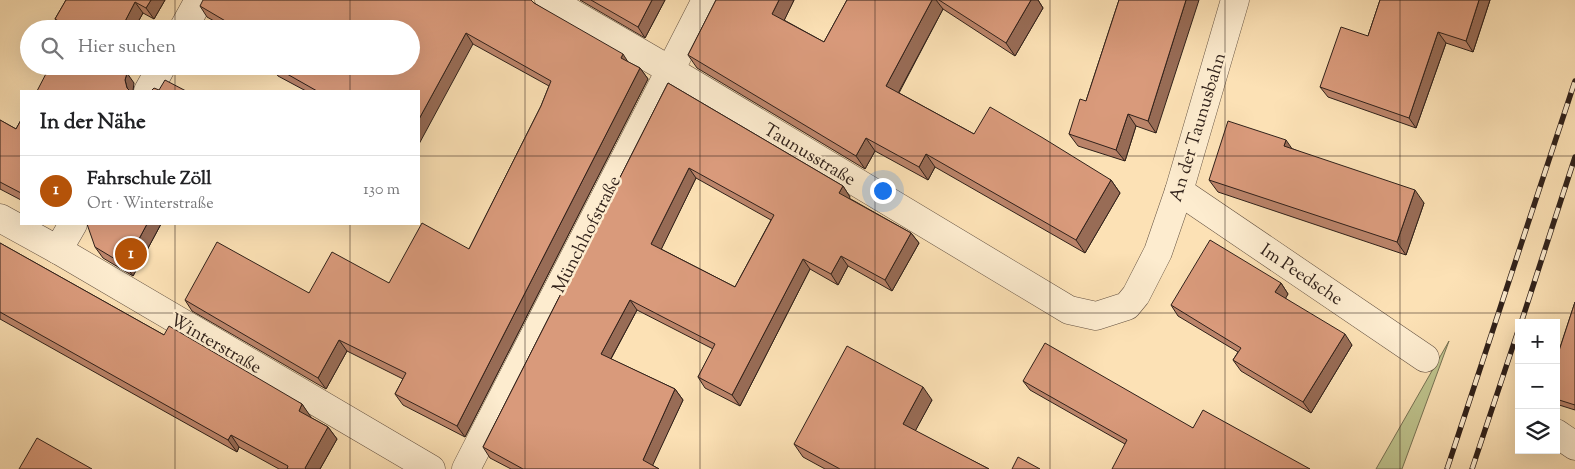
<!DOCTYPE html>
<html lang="de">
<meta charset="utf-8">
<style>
body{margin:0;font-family:"Sorts Mill Goudy",serif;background:#f6f6f6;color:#202124}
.controls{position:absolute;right:15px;bottom:15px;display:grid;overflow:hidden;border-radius:0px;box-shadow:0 5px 20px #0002}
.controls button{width:45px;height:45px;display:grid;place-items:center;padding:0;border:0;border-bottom:1px solid #e0e0e0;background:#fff;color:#202124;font:25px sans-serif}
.you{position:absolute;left:882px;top:190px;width:18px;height:18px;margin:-12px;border:4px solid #fff;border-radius:50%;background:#1a73e8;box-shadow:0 0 0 8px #1a73e833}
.badge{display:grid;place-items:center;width:32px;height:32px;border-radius:50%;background:#b45309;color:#fff;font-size:16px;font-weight:700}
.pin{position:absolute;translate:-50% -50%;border:2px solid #fff;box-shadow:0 1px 5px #0006}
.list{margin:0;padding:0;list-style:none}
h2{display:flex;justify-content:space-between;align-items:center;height:65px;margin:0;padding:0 20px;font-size:21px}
h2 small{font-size:16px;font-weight:400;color:#757577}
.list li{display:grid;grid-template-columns:32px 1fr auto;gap:15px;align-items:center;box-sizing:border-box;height:70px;padding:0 20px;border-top:1px solid #e0e0e0}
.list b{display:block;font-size:19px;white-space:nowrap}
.list p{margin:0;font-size:16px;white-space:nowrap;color:#757577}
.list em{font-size:16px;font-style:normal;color:#757577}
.icon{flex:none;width:28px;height:28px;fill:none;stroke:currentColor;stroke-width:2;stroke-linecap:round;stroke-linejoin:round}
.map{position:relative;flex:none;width:1575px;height:469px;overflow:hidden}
.search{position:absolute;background:#fff;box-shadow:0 5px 20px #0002;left:20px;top:20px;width:400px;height:55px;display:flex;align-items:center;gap:12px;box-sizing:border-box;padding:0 18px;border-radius:28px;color:#757577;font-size:19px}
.panel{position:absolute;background:#fff;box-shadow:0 5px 20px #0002;left:20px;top:90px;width:400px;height:135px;border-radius:0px}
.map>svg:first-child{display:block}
.green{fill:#bec38d;stroke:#777254}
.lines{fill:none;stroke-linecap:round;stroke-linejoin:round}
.minor-casing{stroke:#635141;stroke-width:29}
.minor{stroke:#fdeccf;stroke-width:28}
.rail-casing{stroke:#30211a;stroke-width:5.5}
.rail{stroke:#fdeccf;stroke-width:4;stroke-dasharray:11;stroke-linecap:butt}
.wall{fill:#bb846a;stroke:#30211a;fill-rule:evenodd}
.shaded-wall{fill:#986c56;stroke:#30211a}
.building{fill:#d99a7b;stroke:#30211a;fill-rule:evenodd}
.grid{fill:none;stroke:#30211a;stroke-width:1;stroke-opacity:0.55}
.labels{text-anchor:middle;stroke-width:5;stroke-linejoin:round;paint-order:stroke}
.street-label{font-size:18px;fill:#30211a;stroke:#fdeccf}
</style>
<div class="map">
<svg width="1575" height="469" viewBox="0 0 1575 469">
<rect width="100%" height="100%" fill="#fce1b5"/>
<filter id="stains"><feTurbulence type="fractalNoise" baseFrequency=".004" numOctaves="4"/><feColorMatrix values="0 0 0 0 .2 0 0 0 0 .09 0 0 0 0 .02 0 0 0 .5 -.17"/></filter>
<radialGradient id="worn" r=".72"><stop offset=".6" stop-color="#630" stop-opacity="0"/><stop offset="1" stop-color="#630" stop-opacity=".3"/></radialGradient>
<path class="green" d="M1449 341 1402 469H1376Z"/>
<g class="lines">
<g class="minor-casing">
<g id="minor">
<path d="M549 0 670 70 1069 310 1096 316 1127 306 1136 295 1158 252 1179 191 1235 0"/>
<path d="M183 29 199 0"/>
<path d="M148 91 162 66"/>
<path d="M1179 191 1425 358"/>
<path d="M0 218 58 250 431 469"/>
<path d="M58 250 73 224"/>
<path d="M1556 433 1575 446"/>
<path d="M466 469 706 0"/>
</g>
</g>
<use href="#minor" class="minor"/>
<g class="rail-casing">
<g id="rail">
<path d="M1521 323 1575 157"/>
<path d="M1447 469 1575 81"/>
<path d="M1472 469 1519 328"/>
</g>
</g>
<use href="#rail" class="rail"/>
</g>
<g class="wall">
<path d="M66 0H165L154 19 143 13 134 29H62L55 19Z"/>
<path d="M580 0H665L645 38Z"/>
<path d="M716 0H794L784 20 824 42 847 0H1038L1043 8 1015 56 943 9 899 93 974 134 1111 180 1120 193 1085 253 935 167 928 180 875 151 865 169 697 68 688 55Z"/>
<path d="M1119 0 1156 133 1136 126 1125 161 1078 146 1069 134 1086 101Z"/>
<path d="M1380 0H1490L1473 52 1446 43 1416 128 1328 97 1320 87 1368 36Z"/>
<path d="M534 3 628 62 640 68 648 79 465 437 403 405 395 394 403 379 347 351 326 389 192 311 185 300 309 293 389 283 469 249 541 106 549 86 473 44 419 91H306L278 76 271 66H411V29H228L207 17 200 6Z"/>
<path d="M668 83 843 186 850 197 849 198 911 233 919 243 892 291 848 266 838 285 810 269 740 406 705 388 698 377 713 349 637 310 611 359 675 389 683 400 652 465 659 469H511L490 458 483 447ZM696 178 771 220 735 287 661 249Z"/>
<path d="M0 120 16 129 21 120V200L0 189Z"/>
<path d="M1293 149 1424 203 1406 255 1218 192 1209 180Z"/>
<path d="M161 224 133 276 103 258 95 247Z"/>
<path d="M0 243 164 335 302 404 310 417 328 427 337 439 320 469H279L239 447 237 452 0 319Z"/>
<path d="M1281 283 1288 294 1285 298 1352 345 1311 413 1241 371 1233 360 1238 352 1178 316 1171 305Z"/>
<path d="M1575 302V410L1556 404V360Z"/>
<path d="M1023 381 1193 428 1310 469 1125 444 1030 390Z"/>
<path d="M932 400 915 431 989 469H825L803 457 794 444Z"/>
</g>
<g class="shaded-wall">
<path d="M151 0H165L154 19 146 8Z"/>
<path d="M652 0H665L645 38 638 27Z"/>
<path d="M779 0H794L781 27 772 14Z"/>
<path d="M932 0H936L943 9 895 99 886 86Z"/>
<path d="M1031 0H1038L1043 8 1015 56 1006 43Z"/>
<path d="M1186 0H1199L1156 133 1148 121Z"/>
<path d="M1479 0H1490L1473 52 1466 41Z"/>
<path d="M135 2 143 13 134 29H121Z"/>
<path d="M1438 32 1446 43 1416 128 1409 118Z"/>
<path d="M466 33 473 44 419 144V119Z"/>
<path d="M623 54 630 65 621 58Z"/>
<path d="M640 68 648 79 465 437 457 426Z"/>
<path d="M127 73 134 83 133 91H129L127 88 125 80Z"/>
<path d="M1128 114 1136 126 1125 161 1116 150Z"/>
<path d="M866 138 875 151 865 169 856 156Z"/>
<path d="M1286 140 1295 153 1284 146Z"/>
<path d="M926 154 935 167 928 180 919 167Z"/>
<path d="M689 168 696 178 659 254 651 244Z"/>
<path d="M1111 180 1120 193 1085 253 1076 240Z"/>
<path d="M843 186 850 197 847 203 839 193Z"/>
<path d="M1415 190 1424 203 1406 255 1397 242Z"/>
<path d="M147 224H161L133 276 125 265Z"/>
<path d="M911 233 919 243 892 291 885 280Z"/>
<path d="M841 256 848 266 838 285 831 274Z"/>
<path d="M803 259 810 269 740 406 732 395Z"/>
<path d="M1281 283 1288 294 1283 303 1275 292Z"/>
<path d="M630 300 637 310 608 364 601 354Z"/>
<path d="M1345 334 1352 345 1311 413 1303 402Z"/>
<path d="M339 340 347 351 326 389 318 378Z"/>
<path d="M923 387 932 400 912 437 903 424Z"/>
<path d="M675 389 683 400 651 469 643 460Z"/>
<path d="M302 404 311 417 307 423 299 411Z"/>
<path d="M328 427 337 439 320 469H305V468Z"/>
<path d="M231 435 239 447 237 452 228 440Z"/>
</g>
<g class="building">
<path d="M66 0H151L146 8 135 2 121 29H71V28L55 19Z"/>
<path d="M203 0H531L534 3 623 54 621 58 640 68 457 426 395 394 406 373 339 340 318 378 185 300 217 242 309 293 332 252 389 283 422 223 469 249 541 106 551 81 466 33 419 119V91H317L273 66H411V29H239L200 6Z"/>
<path d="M591 0H652L638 27Z"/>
<path d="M716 0H779L772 14 824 42 847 0H932L886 86 974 134 990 107 1043 138 1111 180 1076 240 926 154 919 167 866 138 856 156 688 55Z"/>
<path d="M939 0H1031L1006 43Z"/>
<path d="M1119 0H1186L1148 121 1128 114 1116 150 1069 134 1080 99 1086 101Z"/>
<path d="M1380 0H1479L1466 41 1438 32 1409 118 1320 87 1341 27 1368 36Z"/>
<path d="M50 66H115L127 73 125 80 127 88 130 91H37Z"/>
<path d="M165 80 186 91H151L154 88 159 90Z"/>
<path d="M668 83 843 186 839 193 911 233 885 280 841 256 831 274 803 259 732 395 698 377 715 344 630 300 601 354 675 389 643 460 659 469H523L483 447ZM689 168 774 215 735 287 651 244Z"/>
<path d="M0 120 16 129 21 120V193L0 182Z"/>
<path d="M1228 121 1286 140 1284 146 1415 190 1397 242 1209 180Z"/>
<path d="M87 224H147L125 265 95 247Z"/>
<path d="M1210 240 1281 283 1275 292 1345 334 1303 402 1233 360 1241 348 1171 305Z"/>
<path d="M0 243 164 335 169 326 302 404 299 411 328 427 305 468 306 469H287L288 466 231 435 228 440 0 312Z"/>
<path d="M1575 302V405L1556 399V360Z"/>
<path d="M1045 343 1193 428 1203 410 1310 469H1112L1127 440 1023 381Z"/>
<path d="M847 346 923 387 903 424 989 469H840L794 444Z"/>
<path d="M37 438 92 469H19Z"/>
<path d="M1018 457 1040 469H1012Z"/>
</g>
<path class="grid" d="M175 0V29M350 0V29M525 0V469M700 0V469M875 0V469M1050 0V469M1225 0V469M1400 0V469M175 66V91M350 66V91M0 156H21M419 156H1575M175 224V469M350 224V469M0 313H1575"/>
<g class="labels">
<g class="street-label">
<text transform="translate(1197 127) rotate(-73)" y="6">An der Taunusbahn</text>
<text transform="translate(810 154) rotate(31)" y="6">Taunusstraße</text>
<text transform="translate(586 234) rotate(-63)" y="6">Münchhofstraße</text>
<text transform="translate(1302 274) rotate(34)" y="6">Im Peedsche</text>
<text transform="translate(216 343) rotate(30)" y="6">Winterstraße</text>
</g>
</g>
<rect width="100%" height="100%" filter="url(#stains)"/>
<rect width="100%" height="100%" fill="url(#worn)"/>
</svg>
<div class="controls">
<button>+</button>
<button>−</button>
<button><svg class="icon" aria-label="layers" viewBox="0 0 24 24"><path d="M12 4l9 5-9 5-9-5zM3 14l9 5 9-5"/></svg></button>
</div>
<div class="you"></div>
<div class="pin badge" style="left:131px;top:254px">1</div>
<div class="search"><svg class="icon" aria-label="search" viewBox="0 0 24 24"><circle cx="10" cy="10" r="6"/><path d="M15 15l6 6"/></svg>Hier suchen</div>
<section class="panel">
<h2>In der Nähe<small></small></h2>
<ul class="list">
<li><span class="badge">1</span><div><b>Fahrschule Zöll</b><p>Ort · Winterstraße</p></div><em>130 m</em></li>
</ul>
</section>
</div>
